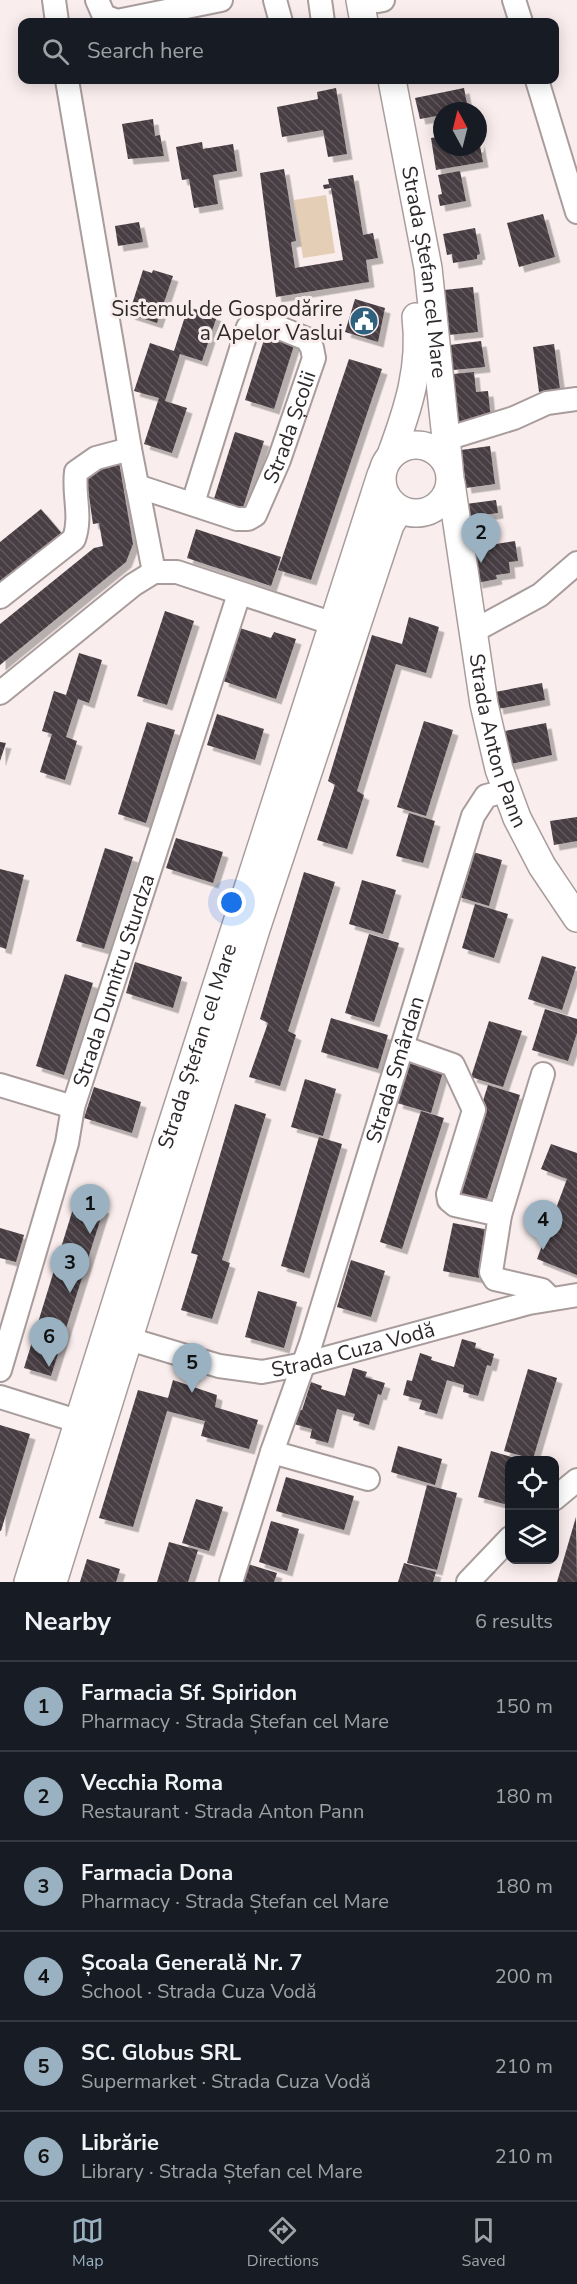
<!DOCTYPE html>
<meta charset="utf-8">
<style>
body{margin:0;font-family:"Nunito Sans",sans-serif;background:#20242c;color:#f1f3f6}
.controls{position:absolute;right:18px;bottom:18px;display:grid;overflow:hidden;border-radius:12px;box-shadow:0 3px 15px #0003}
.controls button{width:54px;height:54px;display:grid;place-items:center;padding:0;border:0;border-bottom:2px solid #363941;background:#171b24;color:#f1f3f6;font:30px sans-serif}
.compass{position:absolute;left:433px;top:102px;width:54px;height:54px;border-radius:50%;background:#171b24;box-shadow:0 3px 15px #0003;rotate:353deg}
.you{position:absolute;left:232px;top:903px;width:21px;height:21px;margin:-15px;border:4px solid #fff;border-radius:50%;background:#1a73e8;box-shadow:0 0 0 9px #1a73e833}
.badge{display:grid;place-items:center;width:39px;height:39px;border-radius:50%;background:#99b1c0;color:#111;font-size:20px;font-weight:700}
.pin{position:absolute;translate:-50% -50px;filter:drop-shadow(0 2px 3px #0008)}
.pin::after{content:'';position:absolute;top:32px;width:21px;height:18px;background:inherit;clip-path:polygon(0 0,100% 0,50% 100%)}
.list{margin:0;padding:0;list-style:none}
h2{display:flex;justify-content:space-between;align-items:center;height:78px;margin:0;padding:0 24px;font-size:26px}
h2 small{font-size:20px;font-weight:400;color:#9ea1a6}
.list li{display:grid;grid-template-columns:39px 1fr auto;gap:18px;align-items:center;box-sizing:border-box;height:90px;padding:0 24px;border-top:2px solid #363941}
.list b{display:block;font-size:22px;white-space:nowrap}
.list p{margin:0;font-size:20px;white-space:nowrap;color:#9ea1a6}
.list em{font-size:20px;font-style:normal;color:#9ea1a6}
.icon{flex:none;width:33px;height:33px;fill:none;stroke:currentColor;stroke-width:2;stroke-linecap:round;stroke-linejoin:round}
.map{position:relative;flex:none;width:577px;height:1582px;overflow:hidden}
.search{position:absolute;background:#171b24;box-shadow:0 3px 15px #0003;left:18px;right:18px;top:18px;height:66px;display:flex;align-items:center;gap:15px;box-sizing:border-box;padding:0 21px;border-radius:12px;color:#9ea1a6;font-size:22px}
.sheet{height:618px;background:#171b24}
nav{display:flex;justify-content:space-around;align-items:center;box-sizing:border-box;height:84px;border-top:2px solid #363941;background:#171b24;font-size:16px;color:#9ea1a6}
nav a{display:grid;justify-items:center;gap:3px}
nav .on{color:#99b1c0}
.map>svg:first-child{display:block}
.garden{fill:#e4ceb6}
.building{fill:url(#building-back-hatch);filter:url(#shadow)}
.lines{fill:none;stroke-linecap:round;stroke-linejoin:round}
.minor-casing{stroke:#a89c9c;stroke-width:26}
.major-casing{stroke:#a89c9c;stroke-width:30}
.minor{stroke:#fff;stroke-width:22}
.major{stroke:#fff;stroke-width:27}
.labels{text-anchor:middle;stroke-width:6;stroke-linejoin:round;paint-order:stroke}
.street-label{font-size:21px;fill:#2e292a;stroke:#faeded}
.poi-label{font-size:21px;fill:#2e292a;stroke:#faeded;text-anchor:end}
</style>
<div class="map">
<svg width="577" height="1582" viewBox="0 0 577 1582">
<defs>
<pattern id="building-back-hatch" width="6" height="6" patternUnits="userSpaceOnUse" patternTransform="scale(1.5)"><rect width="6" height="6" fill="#473e43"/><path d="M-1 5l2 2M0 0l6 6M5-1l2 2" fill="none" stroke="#5f585c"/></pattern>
<filter id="shadow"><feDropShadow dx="5.5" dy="5.5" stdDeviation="0" flood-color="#0004"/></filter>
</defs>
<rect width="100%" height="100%" fill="#faeded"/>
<path class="garden" d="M326 195 335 253 303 258 294 200Z"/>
<g class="building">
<path d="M336 88 347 154 328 157 323 130 282 137 277 107 318 99 317 92Z"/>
<path d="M464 88 468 109 442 111V115L420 119 415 98Z"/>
<path d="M153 119 155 136 160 135 164 156 128 159 122 124Z"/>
<path d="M442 136V147H478L479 140 483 162 436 170 431 138Z"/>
<path d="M202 142 203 149 233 144 237 171 213 175 218 204 194 208 189 179 182 180 176 147Z"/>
<path d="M284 169 296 241 291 242 295 268 343 260 331 188 324 189 323 185 329 184 328 179 353 175 363 235 373 233 378 258 366 260 369 282 276 297 260 173Z"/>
<path d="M460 171 466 201 440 206 438 195 442 194 438 175Z"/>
<path d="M543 214 555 257 519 267 507 223Z"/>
<path d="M139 222 143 242 118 246 115 226Z"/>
<path d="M475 228 480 254 477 255V259L453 263 452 254 447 255 443 234Z"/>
<path d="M143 270 152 273 153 270 173 276 157 323 129 314Z"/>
<path d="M473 287 478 332 449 335 444 290Z"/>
<path d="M355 299 385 308 378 342 345 332Z"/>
<path d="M188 307 217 316 202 361 180 354 165 401 187 408 172 453 144 444 159 398 134 391 150 343 174 351Z"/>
<path d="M267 330 296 339 274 409 245 400Z"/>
<path d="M481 341 485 367 453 370 450 345Z"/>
<path d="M554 344 560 389 539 392 533 347Z"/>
<path d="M349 359 382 369 311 580 278 570Z"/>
<path d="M474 372 476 392 488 391 491 420 458 424 453 374Z"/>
<path d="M235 432 264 441 242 511 213 502Z"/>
<path d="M490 446 495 484 466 488 461 450Z"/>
<path d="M119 462 133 544 126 562 0 665V624L94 548 103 546 99 523 93 524 85 469Z"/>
<path d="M496 500 498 513 467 517 466 504Z"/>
<path d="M41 509 63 535 0 586V542Z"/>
<path d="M196 529 281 557 271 586 187 558Z"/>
<path d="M515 541 518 561 509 562 510 573 496 575 497 579 477 583 471 548Z"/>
<path d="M165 611 194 621 167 705 137 696Z"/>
<path d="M409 617 439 627 426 673 396 664 357 791 364 795 347 849 317 840 335 785 328 781 372 635 402 644Z"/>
<path d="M240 628 271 638 274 632 296 639 276 699 223 681Z"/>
<path d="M79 653 102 660 89 703 78 699 66 737 77 741 65 780 40 772 52 734 42 731 54 691 66 695Z"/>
<path d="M542 683 545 700 498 709 495 692Z"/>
<path d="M217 714 264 729 255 760 207 745Z"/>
<path d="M424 721 453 730 426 816 397 807Z"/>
<path d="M147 722 175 730 146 823 118 814Z"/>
<path d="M546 723 552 755 506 765 500 732Z"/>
<path d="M0 742 6 743 0 761Z"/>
<path d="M409 813 435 821 423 863 396 856Z"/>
<path d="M577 817V841L554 845 550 821Z"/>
<path d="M176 838 223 852 213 883 166 868Z"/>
<path d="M105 848 133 857 104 949 76 941Z"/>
<path d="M469 851 502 860 489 906 456 896Z"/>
<path d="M0 869 24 875 6 949 0 947Z"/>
<path d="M304 872 335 882 288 1031 296 1035 280 1086 249 1077 268 1023 260 1019Z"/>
<path d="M362 880 396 890 383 934 349 924Z"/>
<path d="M475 904 508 914 494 958 462 948Z"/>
<path d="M369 934 399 943 374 1022 345 1013Z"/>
<path d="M542 956 576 967 562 1010 528 999Z"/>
<path d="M135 962 182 977 173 1008 126 993Z"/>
<path d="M65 974 93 983 64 1075 36 1066Z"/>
<path d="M545 1009 577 1019V1033L568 1061 532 1050Z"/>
<path d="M331 1018 388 1035 378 1069 321 1052Z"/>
<path d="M489 1021 522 1031 503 1087 471 1077Z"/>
<path d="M411 1058 444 1068 431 1113 397 1103Z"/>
<path d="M305 1079 336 1089 323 1136 291 1127Z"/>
<path d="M488 1085 520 1095 485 1205 453 1195Z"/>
<path d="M94 1087 141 1102 132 1133 84 1118Z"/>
<path d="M235 1104 266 1114 222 1260 230 1263 212 1319 181 1310 198 1255 191 1253Z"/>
<path d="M421 1111 444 1118 402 1249 380 1242Z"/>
<path d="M319 1137 342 1144 304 1273 281 1266Z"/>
<path d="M551 1144 577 1153V1275L537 1259 567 1179 541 1169Z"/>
<path d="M76 1199 104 1208 51 1376 24 1368Z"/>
<path d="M453 1223 489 1230 479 1278 443 1271Z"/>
<path d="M0 1228 24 1235 16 1262 0 1258Z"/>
<path d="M351 1260 385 1271 371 1317 337 1307Z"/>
<path d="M258 1291 297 1302 284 1348 245 1337Z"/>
<path d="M462 1339 476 1343 475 1348 494 1354 491 1366 487 1365 478 1396 463 1392 464 1385 447 1380 437 1414 419 1409 422 1400 403 1395 407 1380 412 1381 420 1353 432 1357 431 1360 454 1367Z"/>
<path d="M353 1368 367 1372 365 1377 385 1383 381 1395 378 1394 369 1425 353 1420 355 1414 337 1409 328 1443 310 1438 312 1429 294 1424 298 1409 302 1410 311 1382 322 1386 321 1389 345 1396Z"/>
<path d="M528 1369 557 1378 533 1459 504 1451Z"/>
<path d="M173 1380 217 1395 215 1407 258 1420 249 1449 201 1436 205 1421 167 1411 133 1527 99 1518 138 1390 168 1398Z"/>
<path d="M0 1425 30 1434 1 1531H0Z"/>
<path d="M398 1446 442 1459 435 1485 391 1472Z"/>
<path d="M491 1451 522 1460H510L508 1505 478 1497Z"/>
<path d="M286 1477 354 1496 344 1530 276 1511Z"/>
<path d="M427 1485 457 1493 437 1570 407 1563Z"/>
<path d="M196 1499 223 1507 209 1551 182 1543Z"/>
<path d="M576 1517 577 1582H557Z"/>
<path d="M271 1521 299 1529 287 1571 259 1562Z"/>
<path d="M169 1542 198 1550 188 1582H157Z"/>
<path d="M87 1559 120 1569 116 1582H80Z"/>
<path d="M404 1563 436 1572 433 1582H398Z"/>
<path d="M248 1564 277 1573 274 1582H243Z"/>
</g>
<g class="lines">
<g class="minor-casing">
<g id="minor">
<path d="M54 0 57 22"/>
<path d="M97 0 104 16 117 21 221 0"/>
<path d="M275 0 281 22"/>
<path d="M320 0 323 22"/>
<path d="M514 0 521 22"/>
<path d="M378 1 383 0"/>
<path d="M67 80 130 449 154 572"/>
<path d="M537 80 577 212"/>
<path d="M446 439 514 418 547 403 577 399"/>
<path id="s1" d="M137 486 237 519H248L255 515 279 460 314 358 312 348 307 339 265 322H256L248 327 193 503"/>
<path d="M0 597 74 539C82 516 73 495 76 472L96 458 130 449"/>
<path d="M472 632 540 595 577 563"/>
<path d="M0 693 133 585 154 572H177L349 629"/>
<path d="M402 1047 453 1065 474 1110 448 1194 449 1200 455 1205 500 1215"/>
<path d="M543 1074 500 1215 491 1272 495 1279 542 1290 550 1298"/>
<path d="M0 1085 73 1107"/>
<path id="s2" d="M129 1339 219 1366 262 1372 304 1364 529 1303 577 1295"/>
<path id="s3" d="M0 1370 67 1143 73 1107 239 594"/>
<path d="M0 1397 93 1426"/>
<path d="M272 1452 368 1479"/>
<path d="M554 1499 577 1480"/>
<path id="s4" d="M231 1582 272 1452 311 1343 473 816 486 796 506 791"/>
<path d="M468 1582 510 1538"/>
</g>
</g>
<g class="major-casing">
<g id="major">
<path d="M360 0 364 22"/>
<path id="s5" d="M392 80 428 268 449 467"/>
<circle cx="416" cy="479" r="34"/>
<path d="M391 455C408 409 422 367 416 317"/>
<path id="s6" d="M451 483 484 704 499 769 517 818 542 866 577 918"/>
<path id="s7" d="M28 1582 167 1140 381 475"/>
<path d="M53 1582 256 929 390 525 399 510"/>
</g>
</g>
<use href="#minor" class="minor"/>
<use href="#major" class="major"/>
</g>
<defs>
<g id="civic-disc" transform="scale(1.5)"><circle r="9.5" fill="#2d617d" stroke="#faeded"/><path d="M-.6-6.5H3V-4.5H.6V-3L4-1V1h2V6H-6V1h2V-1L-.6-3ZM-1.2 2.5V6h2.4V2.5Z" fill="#fff"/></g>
</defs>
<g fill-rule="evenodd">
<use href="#civic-disc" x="364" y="321"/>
</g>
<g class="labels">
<g class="street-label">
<text dy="7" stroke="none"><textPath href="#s5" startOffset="195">Strada Ștefan cel Mare</textPath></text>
<text dy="7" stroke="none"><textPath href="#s1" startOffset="219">Strada Școlii</textPath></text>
<text dy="7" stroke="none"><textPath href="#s6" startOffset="262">Strada Anton Pann</textPath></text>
<text dy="7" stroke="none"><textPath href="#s3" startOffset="406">Strada Dumitru Sturdza</textPath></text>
<text dy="7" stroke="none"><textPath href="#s7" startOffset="562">Strada Ștefan cel Mare</textPath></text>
<text dy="7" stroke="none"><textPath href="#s4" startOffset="538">Strada Smârdan</textPath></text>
<text dy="7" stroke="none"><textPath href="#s2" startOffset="231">Strada Cuza Vodă</textPath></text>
</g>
<g class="poi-label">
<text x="343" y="316">Sistemul de Gospodărire<tspan x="343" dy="24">a Apelor Vaslui</tspan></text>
</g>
</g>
</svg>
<div class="controls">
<button><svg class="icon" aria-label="locate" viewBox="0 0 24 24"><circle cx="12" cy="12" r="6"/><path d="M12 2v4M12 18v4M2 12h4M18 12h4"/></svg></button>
<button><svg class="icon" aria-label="layers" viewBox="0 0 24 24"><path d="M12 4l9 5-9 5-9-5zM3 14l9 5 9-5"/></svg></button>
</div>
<svg class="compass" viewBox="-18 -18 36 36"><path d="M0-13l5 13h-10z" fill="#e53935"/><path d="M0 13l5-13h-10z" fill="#9ea1a6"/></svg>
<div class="you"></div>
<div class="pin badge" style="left:90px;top:1234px">1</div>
<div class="pin badge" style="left:481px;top:563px">2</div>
<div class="pin badge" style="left:70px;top:1293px">3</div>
<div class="pin badge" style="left:543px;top:1250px">4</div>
<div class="pin badge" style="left:192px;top:1393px">5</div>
<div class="pin badge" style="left:49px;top:1367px">6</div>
<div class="search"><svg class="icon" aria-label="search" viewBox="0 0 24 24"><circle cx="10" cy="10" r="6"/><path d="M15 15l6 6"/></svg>Search here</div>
</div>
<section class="sheet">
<h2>Nearby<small>6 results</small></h2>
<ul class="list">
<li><span class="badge">1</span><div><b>Farmacia Sf. Spiridon</b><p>Pharmacy · Strada Ștefan cel Mare</p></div><em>150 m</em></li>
<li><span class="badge">2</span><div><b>Vecchia Roma</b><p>Restaurant · Strada Anton Pann</p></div><em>180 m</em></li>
<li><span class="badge">3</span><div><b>Farmacia Dona</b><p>Pharmacy · Strada Ștefan cel Mare</p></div><em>180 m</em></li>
<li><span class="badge">4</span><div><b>Școala Generală Nr. 7</b><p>School · Strada Cuza Vodă</p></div><em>200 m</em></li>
<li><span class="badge">5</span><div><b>SC. Globus SRL</b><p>Supermarket · Strada Cuza Vodă</p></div><em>210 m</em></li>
<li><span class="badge">6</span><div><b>Librărie</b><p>Library · Strada Ștefan cel Mare</p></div><em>210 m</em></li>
</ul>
</section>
<nav>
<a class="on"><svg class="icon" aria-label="map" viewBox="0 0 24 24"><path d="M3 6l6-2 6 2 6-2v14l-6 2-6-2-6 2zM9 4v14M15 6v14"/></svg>Map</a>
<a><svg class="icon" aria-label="directions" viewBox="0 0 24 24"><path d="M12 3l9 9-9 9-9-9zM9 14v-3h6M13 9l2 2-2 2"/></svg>Directions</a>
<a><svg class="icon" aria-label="saved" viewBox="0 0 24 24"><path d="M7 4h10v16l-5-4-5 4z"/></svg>Saved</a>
</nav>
